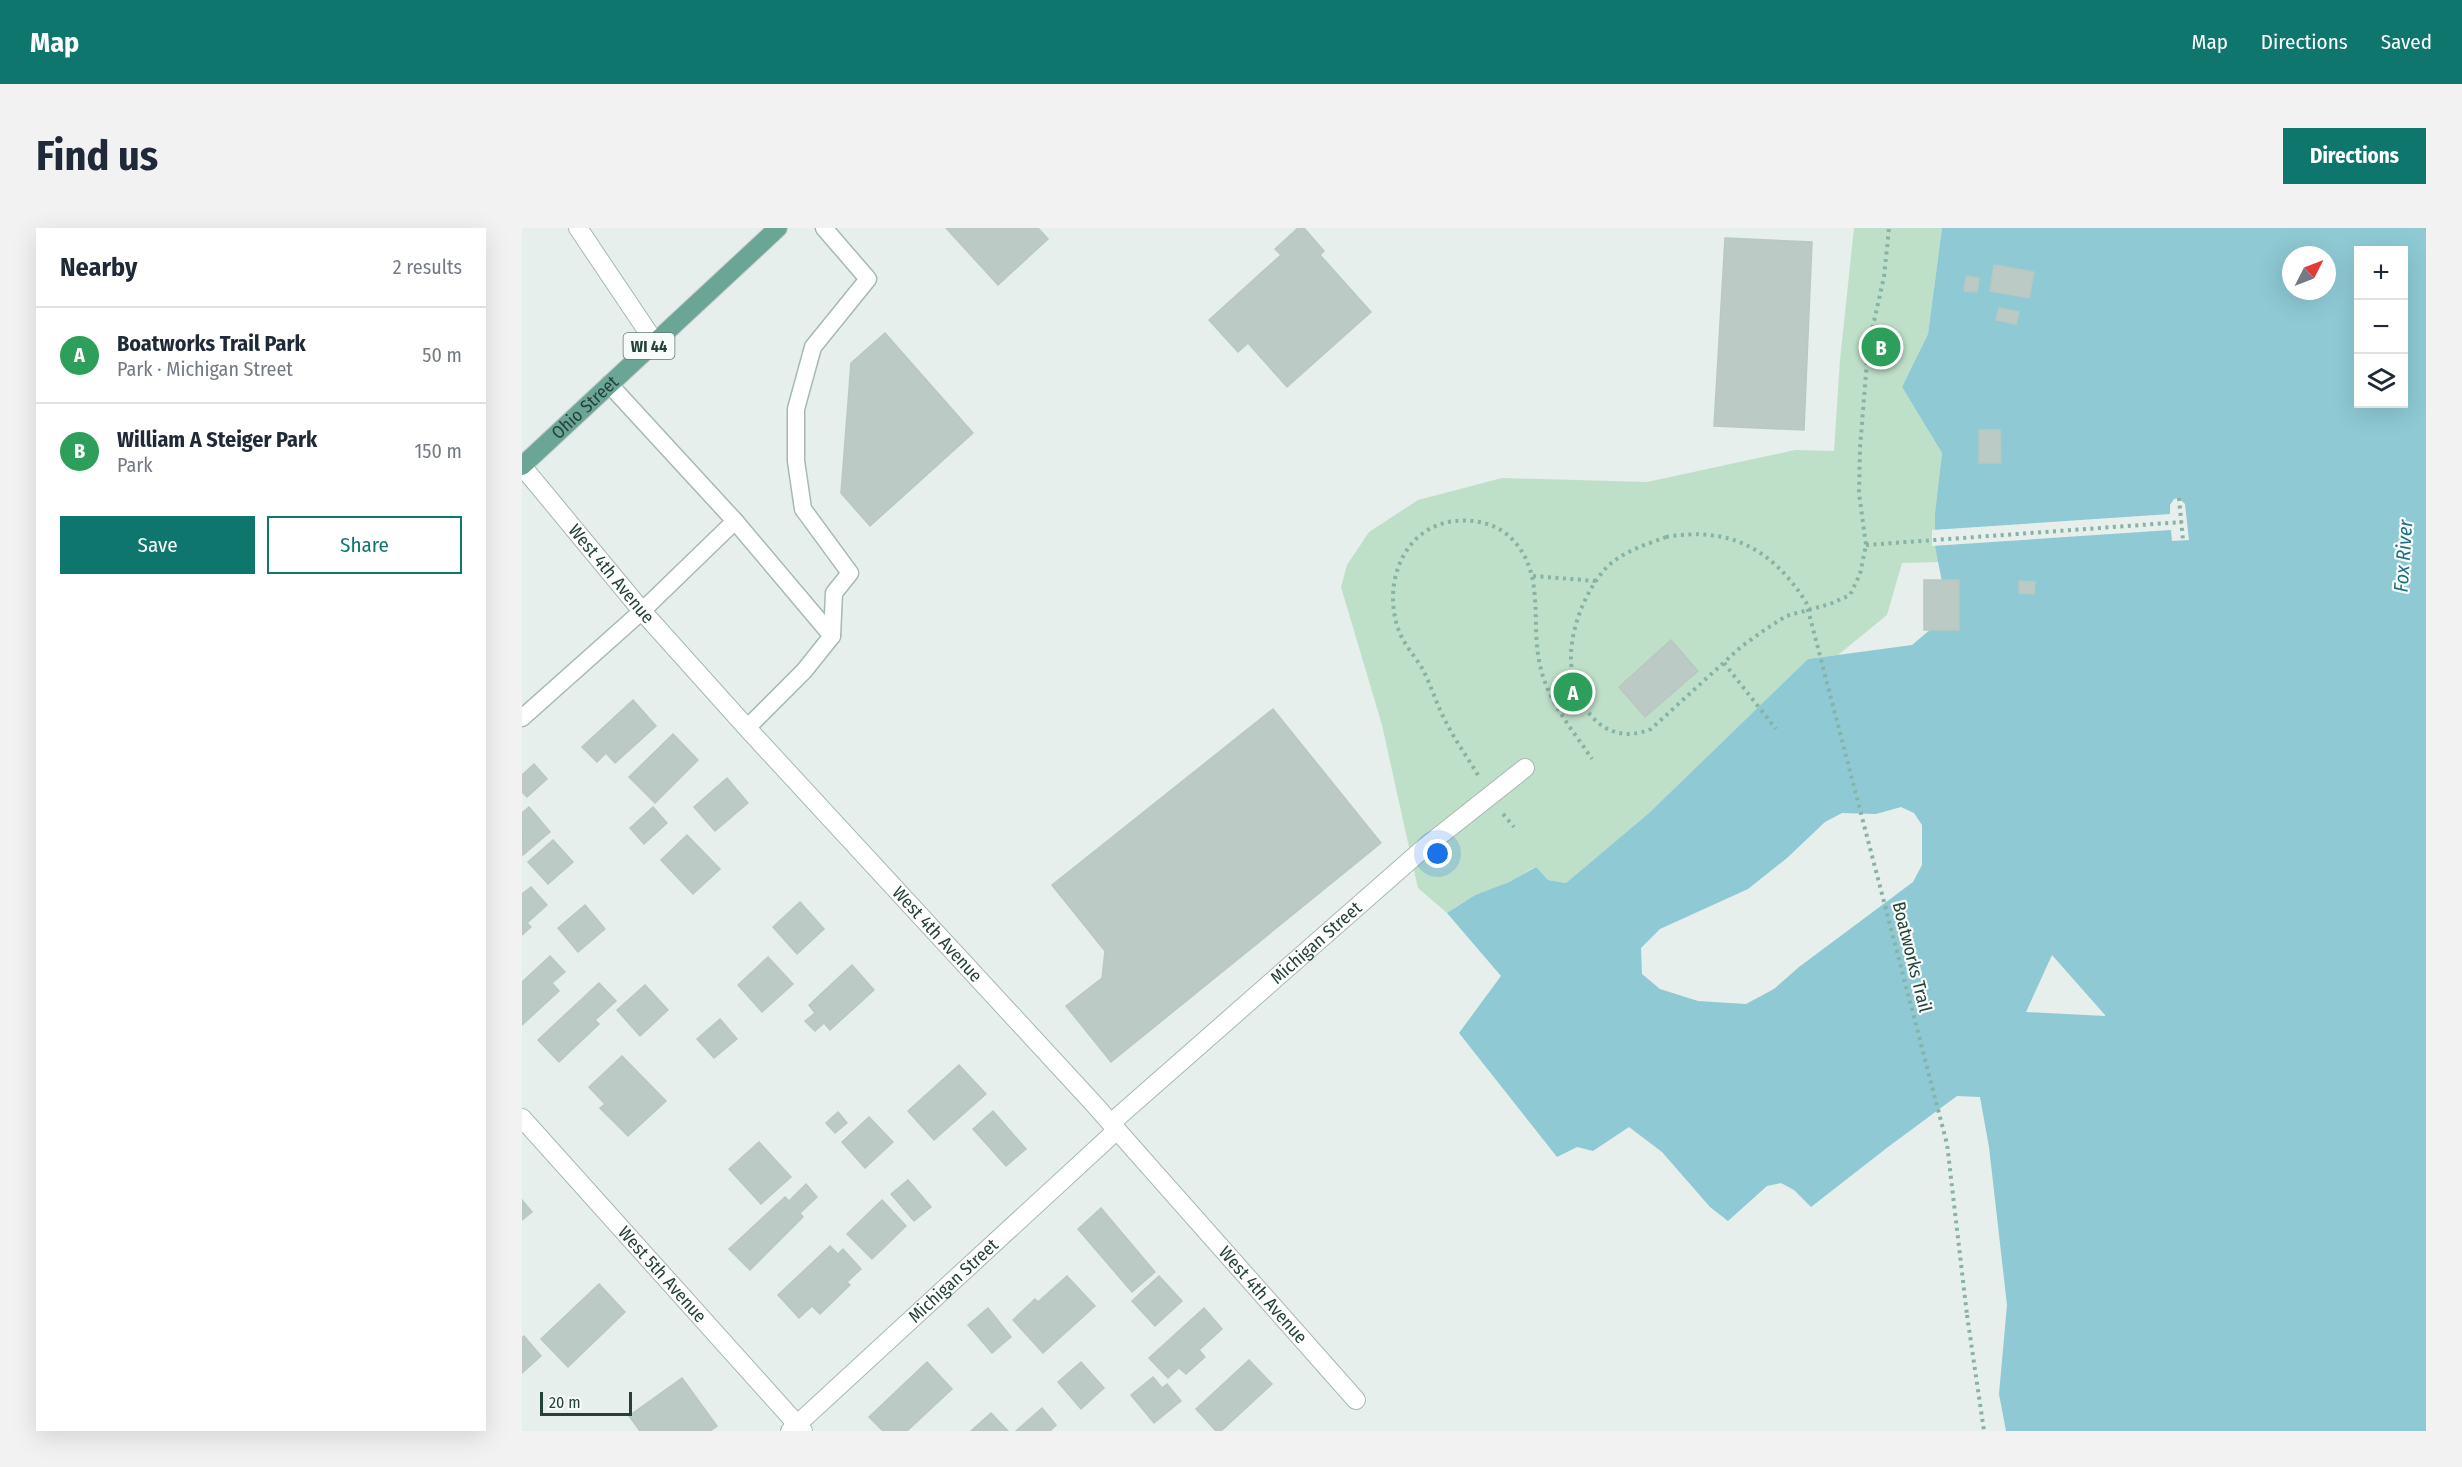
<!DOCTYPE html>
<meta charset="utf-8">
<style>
body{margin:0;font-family:"Fira Sans Condensed",sans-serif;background:#f2f2f3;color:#1f2937}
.controls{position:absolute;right:18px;top:18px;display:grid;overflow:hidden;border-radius:0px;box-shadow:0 6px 24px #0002}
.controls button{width:54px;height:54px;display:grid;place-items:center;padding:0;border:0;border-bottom:2px solid #e0e1e3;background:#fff;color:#1f2937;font:30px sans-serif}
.compass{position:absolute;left:1760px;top:18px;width:54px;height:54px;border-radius:50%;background:#fff;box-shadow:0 6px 24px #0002;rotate:48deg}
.scale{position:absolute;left:18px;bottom:15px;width:92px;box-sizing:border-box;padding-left:6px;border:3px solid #24423a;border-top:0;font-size:16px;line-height:21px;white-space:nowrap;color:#24423a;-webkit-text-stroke:4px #f7fbf9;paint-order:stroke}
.you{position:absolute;left:916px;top:626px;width:21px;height:21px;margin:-15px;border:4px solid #fff;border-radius:50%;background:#1a73e8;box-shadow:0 0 0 9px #1a73e833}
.badge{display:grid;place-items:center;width:39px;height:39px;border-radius:50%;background:#0f766e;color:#fff;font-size:20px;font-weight:700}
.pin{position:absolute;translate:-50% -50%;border:3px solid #fff;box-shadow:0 2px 6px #0006}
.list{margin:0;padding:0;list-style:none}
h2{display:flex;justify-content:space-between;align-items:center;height:78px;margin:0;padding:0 24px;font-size:26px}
h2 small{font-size:20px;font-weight:400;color:#747a83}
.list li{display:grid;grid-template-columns:39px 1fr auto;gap:18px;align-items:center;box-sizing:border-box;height:96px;padding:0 24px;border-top:2px solid #e0e1e3}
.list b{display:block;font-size:22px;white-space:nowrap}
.list p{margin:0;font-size:20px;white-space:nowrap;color:#747a83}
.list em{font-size:20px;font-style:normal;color:#747a83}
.actions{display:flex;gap:12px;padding:18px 24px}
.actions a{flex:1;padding:14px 0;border:2px solid #0f766e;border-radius:0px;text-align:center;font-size:21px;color:#0f766e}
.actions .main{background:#0f766e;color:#fff}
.icon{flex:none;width:33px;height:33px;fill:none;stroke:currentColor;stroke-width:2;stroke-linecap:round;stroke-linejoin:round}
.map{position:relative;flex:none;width:1904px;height:1203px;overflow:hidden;border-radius:0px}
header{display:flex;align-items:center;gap:36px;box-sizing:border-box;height:84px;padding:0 30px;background:#0f766e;color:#fff}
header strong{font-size:28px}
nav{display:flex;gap:33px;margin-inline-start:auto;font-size:21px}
.intro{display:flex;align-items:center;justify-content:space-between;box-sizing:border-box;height:144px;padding:0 36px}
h1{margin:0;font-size:42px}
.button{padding:15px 27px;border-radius:0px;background:#0f766e;color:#fff;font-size:21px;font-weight:700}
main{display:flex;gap:36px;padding:0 36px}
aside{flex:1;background:#fff;border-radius:0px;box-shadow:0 6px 24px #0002}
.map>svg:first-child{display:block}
.green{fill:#bfe0c8}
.water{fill:#8ec9d4;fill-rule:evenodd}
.pier{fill:#e6efeb}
.building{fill:#bbcac4;stroke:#b8c9c2;stroke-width:1.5}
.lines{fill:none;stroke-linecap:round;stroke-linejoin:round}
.service-casing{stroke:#a8b8b2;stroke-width:19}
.minor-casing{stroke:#a8b8b2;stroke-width:20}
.primary-casing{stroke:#c2cac8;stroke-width:20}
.path{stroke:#86b3a5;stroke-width:4;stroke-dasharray:3 4.5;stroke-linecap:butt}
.service{stroke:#fff;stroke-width:16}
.minor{stroke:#fff;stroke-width:18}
.primary{stroke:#6aa596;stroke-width:18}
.path-bridge{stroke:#86b3a5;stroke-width:4;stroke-dasharray:3 4.5;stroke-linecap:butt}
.labels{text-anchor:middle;stroke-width:4.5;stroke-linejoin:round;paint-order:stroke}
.shield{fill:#f7fbf9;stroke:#637a73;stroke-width:1.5}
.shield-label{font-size:16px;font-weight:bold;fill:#24423a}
.street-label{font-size:18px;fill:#24423a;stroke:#f7fbf9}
.water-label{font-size:20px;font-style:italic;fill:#1c6f80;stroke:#f7fbf9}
</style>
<header>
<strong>Map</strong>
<nav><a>Map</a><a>Directions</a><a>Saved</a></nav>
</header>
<div class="intro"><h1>Find us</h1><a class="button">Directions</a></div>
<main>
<aside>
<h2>Nearby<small>2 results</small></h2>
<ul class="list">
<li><span class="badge" style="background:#2e9e5b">A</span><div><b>Boatworks Trail Park</b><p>Park · Michigan Street</p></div><em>50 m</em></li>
<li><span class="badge" style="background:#2e9e5b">B</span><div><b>William A Steiger Park</b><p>Park</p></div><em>150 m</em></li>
</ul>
<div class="actions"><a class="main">Save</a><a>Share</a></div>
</aside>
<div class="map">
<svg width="1904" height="1203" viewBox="0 0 1904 1203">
<rect width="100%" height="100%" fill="#e6efeb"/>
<path class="green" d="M1332 0H1420L1406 106 1380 159 1420 225 1413 285V318L1417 334 1380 335 1365 387 1316 427 1286 431 1127 585 1044 655 1026 652 1013 639 987 654 953 667 925 685 896 660 860 497 819 359 825 337 847 304 896 272 980 250 1125 254 1273 222 1312 223 1318 132Z"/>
<path class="water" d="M1420 0H1904V1203H1484L1477 1166 1485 1077 1467 919 1458 869 1435 868 1366 919 1289 979 1272 962 1259 955 1245 958 1206 993 1188 979 1140 924 1107 899 1071 923 1055 919 1035 929 937 805 979 748 925 685 953 667 987 654 1014 639 1026 652 1044 655 1127 585 1286 431 1390 417 1409 401 1420 354 1413 318V285L1420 225 1380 159 1406 106ZM1836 22H1882V176H1836ZM1769 27H1805V63H1769ZM1379 579 1392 585 1400 597V637L1391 654 1277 739 1252 761 1224 776 1176 773 1138 761 1120 746 1119 720 1138 701 1226 661 1265 630 1303 594 1320 585 1354 586ZM1530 727 1583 787V788L1504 784Z"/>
<path class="pier" d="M1657 270 1663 276 1667 312 1650 313 1649 302 1410 318V302L1648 286V277L1652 271Z"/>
<g class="building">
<path d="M424 0H516L526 11 476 57Z"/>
<path d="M776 0H782L802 23 798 27 849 84 765 159 726 115 716 124 687 92 759 27 753 21Z"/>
<path d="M1203 10 1290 14 1282 202 1192 198Z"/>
<path d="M1472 37 1512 44 1507 70 1468 63Z"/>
<path d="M1444 48 1457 50 1455 64 1442 63Z"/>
<path d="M1477 80 1497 84 1494 96 1474 92Z"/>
<path d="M363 105 451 205 348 298 319 265 329 135Z"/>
<path d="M1457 202H1478L1479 235H1457Z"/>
<rect x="1402" y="352" width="35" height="50"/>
<path d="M1497 353 1513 354 1512 366 1497 365Z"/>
<path d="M1149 412 1176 443 1123 489 1097 459Z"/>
<path d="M111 472 134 498 93 535 84 525 75 534 60 519Z"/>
<path d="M751 481 859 615 589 834 544 778 580 750 583 723 530 657Z"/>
<path d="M151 506 176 532 133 575 107 549Z"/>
<path d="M12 536 25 551 5 569 0 564V547Z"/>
<path d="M205 550 226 575 193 603 172 579Z"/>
<path d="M7 579 28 604 1 627 0 585Z"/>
<path d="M131 579 145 595 122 616 108 600Z"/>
<path d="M165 607 198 641 171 666 139 632Z"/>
<path d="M31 612 51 634 26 656 6 634Z"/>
<path d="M9 659 25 677 5 695 9 699 0 707V666Z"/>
<path d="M278 674 302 701 275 726 251 699Z"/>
<path d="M63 677 83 701 56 724 36 700Z"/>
<path d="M28 728 43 744 30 755 37 763 0 797V754Z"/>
<path d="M246 729 271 756 240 784 216 757Z"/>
<path d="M330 737 352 762 308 802 302 795 293 803 283 793 293 785 287 777Z"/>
<path d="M77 755 94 773 73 792 77 796 37 834 16 812Z"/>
<path d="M123 757 146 782 118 808 95 782Z"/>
<path d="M198 791 215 811 192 830 175 811Z"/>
<path d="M100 828 144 873 106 908 78 880 83 876 67 859Z"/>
<path d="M437 837 464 866 412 912 386 883Z"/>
<path d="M471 883 504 921 484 938 451 901Z"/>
<path d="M316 884 325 895 313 905 304 895Z"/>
<path d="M347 889 371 914 343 940 320 914Z"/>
<path d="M237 914 269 949 239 976 207 941Z"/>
<path d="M386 952 409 979 392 993 369 966Z"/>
<path d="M284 956 295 969 278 985 281 989 228 1042 207 1021 263 969 267 973Z"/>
<path d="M0 972 10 984 0 992Z"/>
<path d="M360 972 384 998 350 1031 325 1006Z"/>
<path d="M579 980 633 1044 610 1064 556 1001Z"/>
<path d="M308 1018 316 1026 321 1021 339 1041 325 1054 328 1057 298 1086 290 1078 277 1090 256 1067Z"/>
<path d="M545 1048 573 1078 521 1125 491 1092 513 1071 516 1074Z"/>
<path d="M637 1048 660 1073 633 1098 610 1073Z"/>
<path d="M77 1056 103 1084 46 1139 19 1111Z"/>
<path d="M466 1080 489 1109 470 1125 446 1097Z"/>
<path d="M682 1080 700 1101 677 1122 683 1129 664 1146 657 1140 646 1150 627 1130Z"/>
<path d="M2 1108 19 1128 0 1145V1110Z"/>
<path d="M727 1132 750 1156 699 1203H694L674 1181Z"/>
<path d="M405 1134 430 1161 385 1203H361L347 1189Z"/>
<path d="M559 1134 582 1160 559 1181 536 1154Z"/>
<path d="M631 1149 640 1160 645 1156 659 1173 632 1195 609 1167Z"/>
<path d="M160 1150 195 1198 188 1203H118L107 1188Z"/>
<path d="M520 1180 534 1197 528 1203H494Z"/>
<path d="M469 1185 486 1203H449Z"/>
</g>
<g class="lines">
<g class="service-casing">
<g id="service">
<path d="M87 156 213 293 310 408"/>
<path d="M0 490 120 383 213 293"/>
<path d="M225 500 282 443 310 408 312 365 328 345 281 281 274 233V181L291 119 346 51 302 0"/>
</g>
</g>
<g class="minor-casing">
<g id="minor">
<path d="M56 0 132 113"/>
<path id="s1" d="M0 238 120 383 225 500 571 875 834 1172"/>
<path id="s2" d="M0 890 281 1203"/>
<path id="s3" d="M589 895 902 620 1003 540"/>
<path id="s4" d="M268 1203 595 902"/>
</g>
</g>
<g class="primary-casing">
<g id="primary">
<path id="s5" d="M0 238 256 0"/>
</g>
</g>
<g class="path">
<path d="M1657 270 1661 312"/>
<path d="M1144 309C1123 317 1099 324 1083 341 1064 363 1050 397 1049 426 1048 472 1079 522 1129 501L1220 418 1244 401 1264 388 1308 376 1328 367 1338 346 1344 317 1337 265 1338 220 1346 120 1362 49 1367 0"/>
<path d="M1344 317 1660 294"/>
<path d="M1011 348 1074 353"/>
<path d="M1202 435 1254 501"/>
<path d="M956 547C946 530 934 514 925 496 916 480 911 463 903 446 896 431 883 419 877 403 861 361 877 305 926 294 948 290 974 294 990 311 1026 348 1006 399 1020 445 1029 477 1052 504 1070 531"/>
<path d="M981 586 992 599"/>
<path d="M1445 1087 1462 1203"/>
</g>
<use href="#service" class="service"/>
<use href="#minor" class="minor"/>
<use href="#primary" class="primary"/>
<path class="path-bridge" d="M1144 309C1208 298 1250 321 1284 374L1425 916 1445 1087"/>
</g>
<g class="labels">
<rect class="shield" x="101.5" y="105" width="51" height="26" rx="4.5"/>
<g class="shield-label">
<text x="127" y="124">WI 44</text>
</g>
<g class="street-label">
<text dy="6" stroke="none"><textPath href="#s5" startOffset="86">Ohio Street</textPath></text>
<text dy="6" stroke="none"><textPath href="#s1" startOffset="140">West 4th Avenue</textPath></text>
<text dy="6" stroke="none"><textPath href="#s1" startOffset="626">West 4th Avenue</textPath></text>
<text dy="6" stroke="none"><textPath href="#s3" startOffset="273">Michigan Street</textPath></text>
<text transform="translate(1390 729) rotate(76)" y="6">Boatworks Trail</text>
<text dy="6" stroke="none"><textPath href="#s2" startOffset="210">West 5th Avenue</textPath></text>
<text dy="6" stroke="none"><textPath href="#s4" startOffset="222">Michigan Street</textPath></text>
<text dy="6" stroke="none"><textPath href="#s1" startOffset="1112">West 4th Avenue</textPath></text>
</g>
<g class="water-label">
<text transform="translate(1881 328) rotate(-86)" y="7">Fox River</text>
</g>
</g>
</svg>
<div class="controls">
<button>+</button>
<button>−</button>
<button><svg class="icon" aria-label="layers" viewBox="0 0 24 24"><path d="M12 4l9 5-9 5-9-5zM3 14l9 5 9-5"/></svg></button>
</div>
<svg class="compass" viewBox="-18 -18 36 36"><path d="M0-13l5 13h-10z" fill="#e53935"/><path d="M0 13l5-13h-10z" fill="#747a83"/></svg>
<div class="scale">20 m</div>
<div class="you"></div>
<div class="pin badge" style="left:1051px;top:464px;background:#2e9e5b">A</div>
<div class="pin badge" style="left:1359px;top:119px;background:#2e9e5b">B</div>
</div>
</main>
